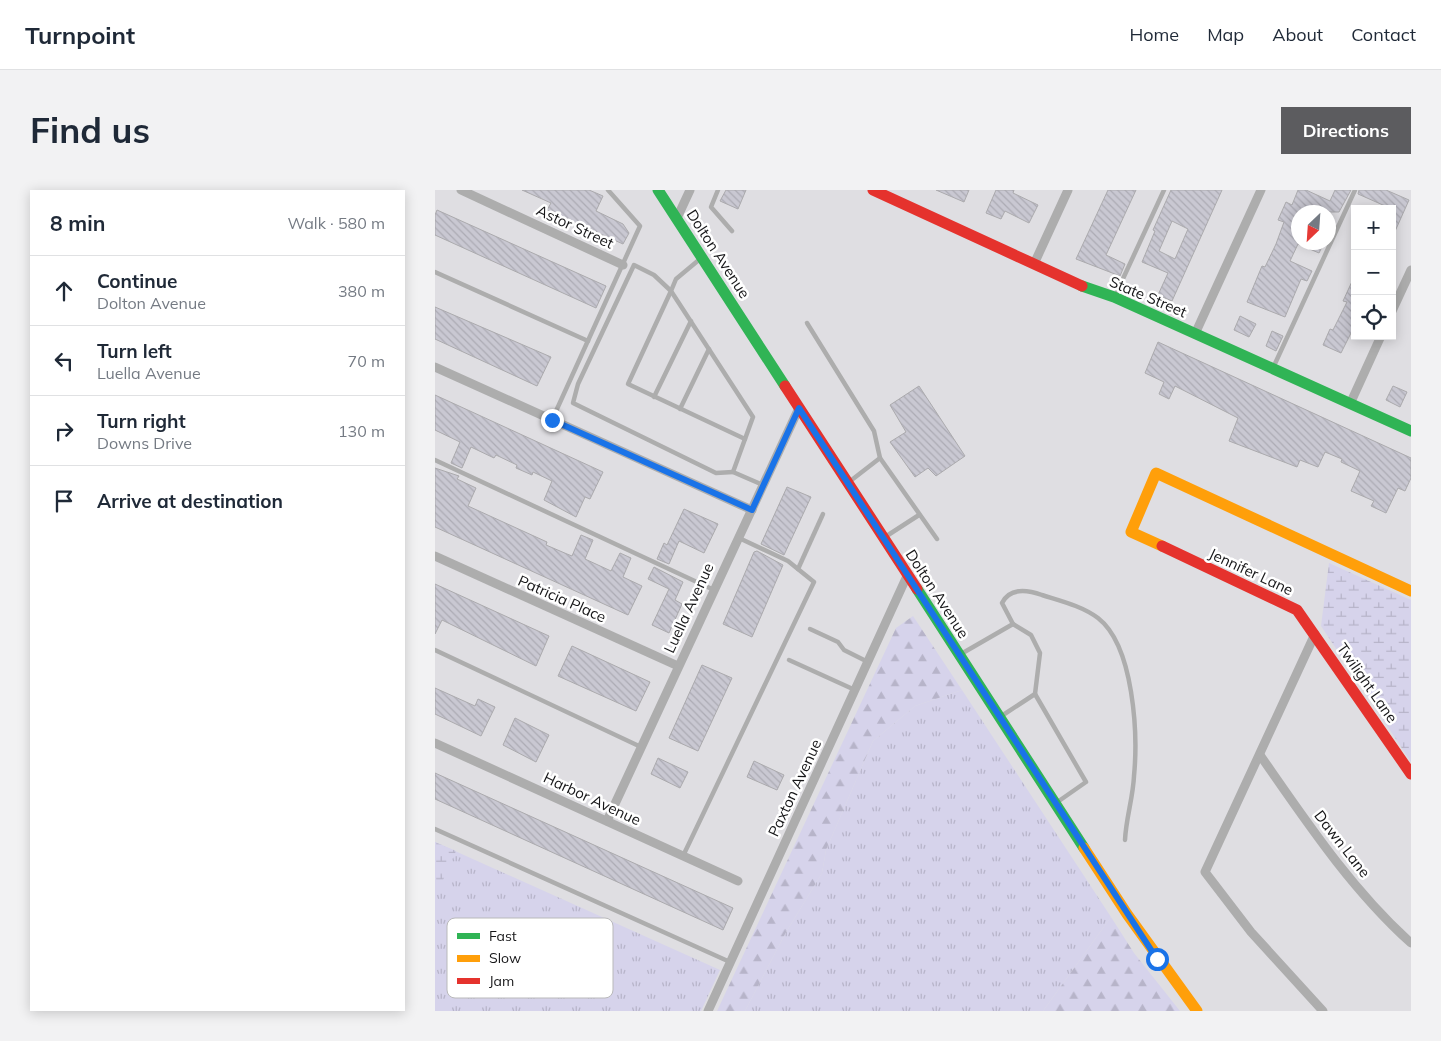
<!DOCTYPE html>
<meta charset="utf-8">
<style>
body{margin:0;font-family:Mulish,sans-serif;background:#f2f2f3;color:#1f2937}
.controls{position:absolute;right:15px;top:15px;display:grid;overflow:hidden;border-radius:0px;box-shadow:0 2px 12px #0003}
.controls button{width:45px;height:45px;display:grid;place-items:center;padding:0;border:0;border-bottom:1px solid #e0e1e3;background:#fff;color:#1f2937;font:25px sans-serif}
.compass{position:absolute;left:856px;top:15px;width:45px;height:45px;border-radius:50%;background:#fff;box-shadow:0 2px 12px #0003;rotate:205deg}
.stop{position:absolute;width:15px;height:15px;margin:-11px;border:4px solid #1a73e8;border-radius:50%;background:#fff}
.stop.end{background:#1a73e8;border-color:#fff;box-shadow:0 1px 5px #0008}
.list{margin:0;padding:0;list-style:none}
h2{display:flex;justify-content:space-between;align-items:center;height:65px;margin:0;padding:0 20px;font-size:21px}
h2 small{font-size:16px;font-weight:400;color:#747a83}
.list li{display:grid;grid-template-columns:32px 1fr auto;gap:15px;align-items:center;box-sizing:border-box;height:70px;padding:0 20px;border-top:1px solid #e0e1e3}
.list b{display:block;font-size:19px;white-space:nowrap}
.list p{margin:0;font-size:16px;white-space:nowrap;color:#747a83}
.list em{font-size:16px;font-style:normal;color:#747a83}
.icon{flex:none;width:28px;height:28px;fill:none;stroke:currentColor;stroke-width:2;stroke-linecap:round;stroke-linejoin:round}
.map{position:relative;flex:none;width:976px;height:821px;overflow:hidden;border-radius:0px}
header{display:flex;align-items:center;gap:30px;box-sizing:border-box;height:70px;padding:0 25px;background:#fff;border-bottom:1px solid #e0e1e3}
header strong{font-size:24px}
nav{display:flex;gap:28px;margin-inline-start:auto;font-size:18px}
.intro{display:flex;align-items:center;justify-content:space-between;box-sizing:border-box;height:120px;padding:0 30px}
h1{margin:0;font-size:35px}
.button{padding:12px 22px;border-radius:0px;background:#5c5c5f;color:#fff;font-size:18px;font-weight:700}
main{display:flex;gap:30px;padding:0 30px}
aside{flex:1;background:#fff;border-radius:0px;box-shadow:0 2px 12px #0003}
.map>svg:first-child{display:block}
.grass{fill:url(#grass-tufts)}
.forest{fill:url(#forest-firs)}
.wetland{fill:url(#wetland-marsh)}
.building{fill:url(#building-back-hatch);stroke:#abaaad;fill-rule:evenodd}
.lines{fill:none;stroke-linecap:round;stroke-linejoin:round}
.lane{stroke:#adadad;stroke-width:4.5}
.street{stroke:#adadad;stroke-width:9}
.fast{stroke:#30b455;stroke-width:11}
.slow{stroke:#ff9f0a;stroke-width:11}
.jam{stroke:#e5322d;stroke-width:11}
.route{stroke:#1a73e8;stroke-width:6}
.labels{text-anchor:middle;stroke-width:5;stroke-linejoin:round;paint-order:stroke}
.street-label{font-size:15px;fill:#161618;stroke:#fff}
.key{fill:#fff;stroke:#b9b9ba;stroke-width:1}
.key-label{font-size:14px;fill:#161618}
</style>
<header>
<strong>Turnpoint</strong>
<nav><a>Home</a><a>Map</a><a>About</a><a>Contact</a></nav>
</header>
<div class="intro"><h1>Find us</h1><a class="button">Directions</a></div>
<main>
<aside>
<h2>8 min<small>Walk · 580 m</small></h2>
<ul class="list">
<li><svg class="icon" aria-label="ahead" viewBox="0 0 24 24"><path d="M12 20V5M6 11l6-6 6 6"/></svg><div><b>Continue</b><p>Dolton Avenue</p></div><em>380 m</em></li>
<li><svg class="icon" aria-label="left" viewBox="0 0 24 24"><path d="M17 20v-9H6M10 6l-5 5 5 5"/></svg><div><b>Turn left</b><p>Luella Avenue</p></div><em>70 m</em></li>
<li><svg class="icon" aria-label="right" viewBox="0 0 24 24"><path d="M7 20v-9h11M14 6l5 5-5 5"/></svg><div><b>Turn right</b><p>Downs Drive</p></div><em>130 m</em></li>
<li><svg class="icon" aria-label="arrive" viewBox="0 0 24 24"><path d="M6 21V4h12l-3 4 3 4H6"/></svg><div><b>Arrive at destination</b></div></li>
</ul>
</aside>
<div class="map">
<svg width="976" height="821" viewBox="0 0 976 821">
<defs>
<pattern id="grass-tufts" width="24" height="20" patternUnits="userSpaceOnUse" patternTransform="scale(1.25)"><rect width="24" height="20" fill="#d6d3eb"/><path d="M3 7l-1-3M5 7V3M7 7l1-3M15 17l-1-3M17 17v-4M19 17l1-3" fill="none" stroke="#b7b4c9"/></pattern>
<pattern id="forest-firs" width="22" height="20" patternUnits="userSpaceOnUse" patternTransform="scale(1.25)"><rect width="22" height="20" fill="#d6d3eb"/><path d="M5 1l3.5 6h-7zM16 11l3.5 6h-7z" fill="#b7b4c9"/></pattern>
<pattern id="wetland-marsh" width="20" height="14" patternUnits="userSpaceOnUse" patternTransform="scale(1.25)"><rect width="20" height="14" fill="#d6d3eb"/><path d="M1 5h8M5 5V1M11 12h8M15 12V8" fill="none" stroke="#b7b4c9"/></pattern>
<pattern id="building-back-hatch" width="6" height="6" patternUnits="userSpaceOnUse" patternTransform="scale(1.25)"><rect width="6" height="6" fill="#c9c8d2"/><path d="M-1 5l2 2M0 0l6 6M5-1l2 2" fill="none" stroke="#acabb4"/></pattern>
</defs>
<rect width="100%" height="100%" fill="#dfdee2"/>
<g class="grass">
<path d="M527 500 676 727 608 821H310L350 744 387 683 391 660 438 551 480 516Z"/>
<path d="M0 652 285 780 266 821H0Z"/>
</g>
<g class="forest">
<path d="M478 426 527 500 480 516 438 551 391 660 387 683 350 744 310 821H282L461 438Z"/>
<path d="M676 727 699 763 745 821H608Z"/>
</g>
<g class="wetland">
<path d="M894 373 976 410V572L886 436Z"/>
<path d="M0 652 21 661 0 708Z"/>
</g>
<g class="building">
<path d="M87 0H154L168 6 161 21 188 34 194 43 188 54 112 20 116 13Z"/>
<path d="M291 0H311L303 19 285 11Z"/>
<path d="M501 0H534L529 12Z"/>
<path d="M561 0H579L578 3 603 15 594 33 570 21 566 29 551 23Z"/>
<path d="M673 0H701L671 65 690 74 685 86 641 69Z"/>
<path d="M736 0H787L737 111 723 105 733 83 707 72 720 41 718 40ZM737 31 753 39 740 69 724 61Z"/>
<path d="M863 0H871L895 11 900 0H916L904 22H864V36L860 43 864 45 863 52H883L888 55 884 63 863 54 855 71 877 81 872 91 866 89 850 127 812 112 827 76 830 77 841 54 849 32 843 30 851 12 857 15Z"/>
<path d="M924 0H951L974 10 957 48V19L923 4Z"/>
<path d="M2 20 171 96 161 118 0 45V25Z"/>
<path d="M920 85V135L906 163 888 155 895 139 898 140 912 112 908 111Z"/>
<path d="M0 117 116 167 102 196 0 149Z"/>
<path d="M805 126 821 134 814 147 799 140Z"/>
<path d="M837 141 848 146 841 161 831 156Z"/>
<path d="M723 152 976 268V288L970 301 963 298 951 323 936 316 939 311 916 301 925 281 906 272 907 269 890 262 883 277 865 270 862 277 794 251 803 228 740 196 734 209 724 204 729 192 710 183Z"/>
<path d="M484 196 530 266 501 286 493 278 480 287 455 252 471 242 455 215Z"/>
<path d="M958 196 972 202 965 217 951 210Z"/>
<path d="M0 205 168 282 155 309 150 307 141 327 109 310 117 291 98 282 97 285 81 278 82 275 61 265 59 268 36 257 27 278 16 273 25 252 0 240Z"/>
<path d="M0 278 24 286 22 289 41 298 33 316 112 352 111 355 132 364 137 366 146 345 158 350 150 369 176 381 185 363 196 368 188 387 207 396 193 425 0 337Z"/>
<path d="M352 297 376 307 349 365 326 354Z"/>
<path d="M249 319 283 334 269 363 244 351 234 374 222 369 229 353 232 355Z"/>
<path d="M322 361 348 375 317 447 288 434 319 362Z"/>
<path d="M219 377 248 392 240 410 247 414 234 443 217 435 234 399 213 389Z"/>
<path d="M0 394 114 446 101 476 7 430 0 444Z"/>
<path d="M137 456 215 492 201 521 123 486Z"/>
<path d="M267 475 297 488 263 561 234 548Z"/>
<path d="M0 498 40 516 43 509 60 517 46 546 0 524Z"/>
<path d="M80 528 114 545 101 572 68 555Z"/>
<path d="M223 568 253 582 245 598 216 584Z"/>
<path d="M319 571 349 585 342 600 312 587Z"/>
<path d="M0 583 298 718 288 740 0 609Z"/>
</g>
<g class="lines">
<g class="lane">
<path d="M283 0 276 17 297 41"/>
<path d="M265 69 241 89 236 101 318 227 298 282 328 295"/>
<path d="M0 82 153 151"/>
<path d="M680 106 729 0"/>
<path d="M372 133 439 241 445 268"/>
<path d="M838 178 920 0"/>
<path d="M219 207 256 131"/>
<path d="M245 219 274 159"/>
<path d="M117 230 205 36 173 0"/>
<path d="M0 270 279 400"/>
<path d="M298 282 281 283 138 213 143 194 199 75 219 85 236 101 193 194 310 249"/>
<path d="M414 292 445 268 502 349"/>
<path d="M450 347 484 325"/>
<path d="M363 379 388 324"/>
<path d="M578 434 596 445 605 463 600 504"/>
<path d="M375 439 403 452 409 460 433 472"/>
<path d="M0 460 206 557"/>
<path d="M526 464 578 434 567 413C575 397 593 400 607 405 626 411 647 416 663 428 699 456 703 544 699 586 698 608 691 628 690 650"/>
<path d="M354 470 420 500"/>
<path d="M565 527 600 504 651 592 621 613"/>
<path d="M0 639 295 772"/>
<path d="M248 666 379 392 353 371 304 348"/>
</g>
<g class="street">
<path d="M26 0 188 75"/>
<path d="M242 28 255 0"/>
<path d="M599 74 633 0"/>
<path d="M957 121 976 80"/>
<path d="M760 144 826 0"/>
<path d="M0 177 317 320"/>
<path d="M915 214 946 146"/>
<path d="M0 366 243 476"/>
<path d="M880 444 770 682 816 742 888 821"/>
<path d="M0 553 303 691"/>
<path d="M825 565C871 631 916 699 976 753"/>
<path d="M172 631 364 218"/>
<path d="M273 821 472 386"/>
</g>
<g class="fast">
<path d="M223 0 350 196"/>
<path d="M647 96 679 107 976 241"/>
<path d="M482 399 649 658"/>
</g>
<g class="slow">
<path d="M727 356 696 342 721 283 976 401"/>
<path d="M649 658 692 724 762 821"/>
</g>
<g class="jam">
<path d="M438 0 647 96"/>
<path d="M350 196 482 399"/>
<path d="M727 356 862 420 976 584"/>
</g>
</g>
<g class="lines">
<path class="route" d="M117 230 317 320 364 218 722 769"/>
</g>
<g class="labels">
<g class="street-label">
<text transform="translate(140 37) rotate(25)" y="5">Astor Street</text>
<text transform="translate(283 64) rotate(57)" y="5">Dolton Avenue</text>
<text transform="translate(713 107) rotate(23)" y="5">State Street</text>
<text transform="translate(816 382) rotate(25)" y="5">Jennifer Lane</text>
<text transform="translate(502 404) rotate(57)" y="5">Dolton Avenue</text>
<text transform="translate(127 409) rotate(24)" y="5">Patricia Place</text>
<text transform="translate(254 418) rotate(-65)" y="5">Luella Avenue</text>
<text transform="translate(932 493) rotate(55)" y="5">Twilight Lane</text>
<text transform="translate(360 598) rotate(-65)" y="5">Paxton Avenue</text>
<text transform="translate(157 609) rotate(25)" y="5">Harbor Avenue</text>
<text transform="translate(907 654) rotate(52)" y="5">Dawn Lane</text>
</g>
</g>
<rect x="12" y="728" width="166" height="80" rx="8" class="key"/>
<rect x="22" y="743" width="23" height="6" fill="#30b455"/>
<rect x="22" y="765" width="23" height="7" fill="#ff9f0a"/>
<rect x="22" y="788" width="23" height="6" fill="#e5322d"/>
<g class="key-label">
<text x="54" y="751">Fast</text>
<text x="54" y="773">Slow</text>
<text x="54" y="796">Jam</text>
</g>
</svg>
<div class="controls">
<button>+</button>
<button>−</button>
<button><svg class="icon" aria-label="locate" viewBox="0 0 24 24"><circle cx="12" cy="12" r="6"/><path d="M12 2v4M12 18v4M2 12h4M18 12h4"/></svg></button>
</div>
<svg class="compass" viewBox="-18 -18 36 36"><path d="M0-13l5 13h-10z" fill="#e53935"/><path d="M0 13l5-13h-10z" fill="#747a83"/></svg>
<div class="stop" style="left:722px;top:769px"></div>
<div class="stop end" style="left:117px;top:230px"></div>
</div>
</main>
